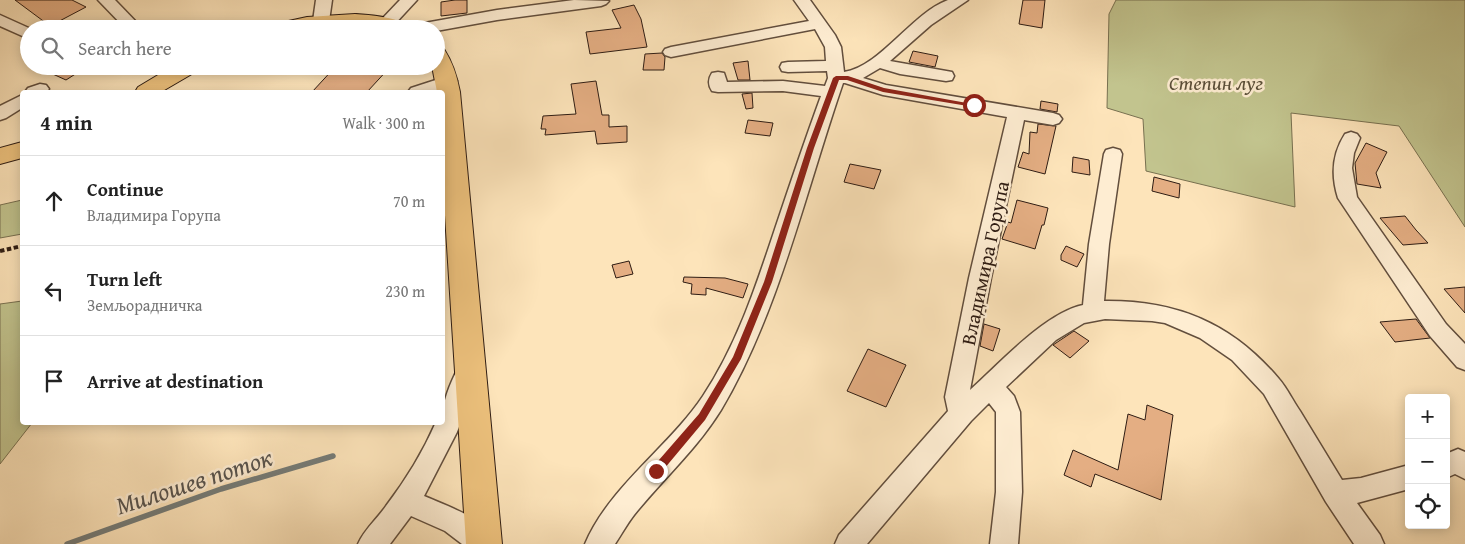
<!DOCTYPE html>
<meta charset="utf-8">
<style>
body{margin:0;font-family:"Gentium Book Plus",serif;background:#f6f6f6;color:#222}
.controls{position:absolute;right:15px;bottom:15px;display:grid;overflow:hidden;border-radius:5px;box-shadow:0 2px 12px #0003}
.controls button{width:45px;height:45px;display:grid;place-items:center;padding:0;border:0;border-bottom:1px solid #e0e0e0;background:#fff;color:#222;font:25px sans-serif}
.stop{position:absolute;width:15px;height:15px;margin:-11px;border:4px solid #8f2418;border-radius:50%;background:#fff}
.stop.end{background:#8f2418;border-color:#fff;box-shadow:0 1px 5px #0008}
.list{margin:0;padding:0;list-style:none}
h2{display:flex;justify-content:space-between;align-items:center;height:65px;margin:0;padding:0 20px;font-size:21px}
h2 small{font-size:16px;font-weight:400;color:#767676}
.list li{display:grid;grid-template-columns:32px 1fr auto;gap:15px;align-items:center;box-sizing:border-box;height:90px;padding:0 20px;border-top:1px solid #e0e0e0}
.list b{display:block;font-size:19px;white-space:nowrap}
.list p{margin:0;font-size:16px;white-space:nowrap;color:#767676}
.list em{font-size:16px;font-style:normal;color:#767676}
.icon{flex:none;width:28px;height:28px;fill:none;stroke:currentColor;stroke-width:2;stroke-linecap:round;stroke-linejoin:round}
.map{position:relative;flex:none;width:1465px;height:544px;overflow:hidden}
.search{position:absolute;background:#fff;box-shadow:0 2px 12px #0003;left:20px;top:20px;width:425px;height:55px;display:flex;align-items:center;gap:12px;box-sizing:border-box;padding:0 18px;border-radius:28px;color:#767676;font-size:19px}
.panel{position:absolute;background:#fff;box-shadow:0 2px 12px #0003;left:20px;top:90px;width:425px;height:335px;border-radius:5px}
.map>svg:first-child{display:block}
.green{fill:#c2c48e;stroke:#787050}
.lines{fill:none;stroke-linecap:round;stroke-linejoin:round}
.stream{stroke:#757c78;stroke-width:5.5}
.building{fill:#e4ae83;stroke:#2e1c13}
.minor-casing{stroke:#624e3d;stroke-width:3}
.major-casing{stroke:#2e1c13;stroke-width:2}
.path{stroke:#2e1c13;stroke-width:4;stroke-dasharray:4.5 2.5;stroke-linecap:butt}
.minor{fill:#feedd2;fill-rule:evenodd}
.major{fill:#eec27d;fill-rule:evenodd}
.route{fill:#8f2418}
.labels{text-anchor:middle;stroke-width:5;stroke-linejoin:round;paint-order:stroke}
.park-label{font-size:20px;font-style:italic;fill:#5a4e38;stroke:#feedd2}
.street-label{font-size:20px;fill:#2e1c13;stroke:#feedd2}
.near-water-label{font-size:25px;font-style:italic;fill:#58544e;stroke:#feedd2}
</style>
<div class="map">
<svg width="1465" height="544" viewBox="0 0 1465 544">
<rect width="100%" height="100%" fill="#fde4ba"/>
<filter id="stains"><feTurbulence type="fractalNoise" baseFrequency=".004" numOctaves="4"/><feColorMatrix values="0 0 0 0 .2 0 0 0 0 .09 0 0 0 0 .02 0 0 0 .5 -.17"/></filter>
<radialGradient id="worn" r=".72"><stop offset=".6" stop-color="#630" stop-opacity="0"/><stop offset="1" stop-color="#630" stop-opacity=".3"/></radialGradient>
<g class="green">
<path d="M1116 0H1465V227L1399 126 1291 113 1295 207 1146 171 1143 119 1107 108 1109 14Z"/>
<path d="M22 200V234L0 238V205Z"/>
<path d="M22 301V422L32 423 0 464V304Z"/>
</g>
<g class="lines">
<path class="stream" d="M67 544 221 489 333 456"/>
</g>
<g class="building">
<path d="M15 0H72L86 7 50 26Z"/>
<path d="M455 0H467V13L441 16V2Z"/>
<path d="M1023 0H1045L1042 28 1019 24Z"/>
<path d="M634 5 641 19 647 47 590 54 586 32 621 28 612 10Z"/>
<path d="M913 51 938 56 935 67 909 62Z"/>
<path d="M662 53 665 57 664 70H643L645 54Z"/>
<path d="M748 61 750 80H738L733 63Z"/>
<path d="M35 66H88L66 80Z"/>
<path d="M336 66H391L367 92H312Z"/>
<path d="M596 81 602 115H609V127L627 126V142L597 144 595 131 545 135 546 129H541L543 116 576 114 571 84Z"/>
<path d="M752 93 753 108 746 109 742 94Z"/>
<path d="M1041 101 1058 104 1057 112 1040 109Z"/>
<path d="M748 120 773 123 770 136 745 133Z"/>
<path d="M1038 124 1056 126 1045 174 1018 167 1023 152 1029 154 1030 132 1037 133Z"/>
<path d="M1366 143 1387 152 1376 173 1381 188 1357 184 1355 163Z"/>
<path d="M1073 157 1089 160 1090 175 1072 172Z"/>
<path d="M850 164 881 170 874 189 844 182Z"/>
<path d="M1154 177 1180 184 1179 198 1152 191Z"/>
<path d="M1017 200 1048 208 1044 225H1042L1035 249 1002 239 1008 222 1011 223Z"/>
<path d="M1405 216 1416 230 1428 243 1403 245 1380 218Z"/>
<path d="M1066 246 1084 254 1077 267 1061 260V255Z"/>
<path d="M629 261 633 274 616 278 612 265Z"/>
<path d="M684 277 725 278 748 284 743 298 706 288V295L691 294 692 284 683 282Z"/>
<path d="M1465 287V313L1444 289Z"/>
<path d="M1416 319 1430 338 1395 342 1380 322Z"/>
<path d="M984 324 1000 329 993 351 980 346Z"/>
<path d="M1074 331 1089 341 1070 358 1053 345Z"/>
<path d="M868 349 906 365 886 407 847 391Z"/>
<path d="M1147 405 1173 415 1161 500 1095 474 1091 487 1064 475 1073 450 1118 470 1128 414 1145 420Z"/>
</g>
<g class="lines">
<g class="minor-casing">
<g id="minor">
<path d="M98 0H115L143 29H126Z"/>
<path d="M316 0H332L329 21 327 24H315L313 21Z"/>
<path d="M400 0H417L392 27H380L378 24 380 21Z"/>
<path d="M574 0 609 1 606 4 601 6 497 20 436 31V29H411L413 26 419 24 497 10Z"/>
<path d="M794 0H810L835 35 841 47 844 72C880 67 912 13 948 0 954 0 962 0 968 0L931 25 890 61 952 72 954 76 952 80 946 81 900 74 880 68 863 78 886 85 1053 113 1059 115 1062 119 1059 123 1053 125 1024 120 991 278 970 390C999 364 1045 313 1083 305L1089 244 1104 154 1106 150 1113 148 1120 150 1122 154 1109 244 1104 301C1176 300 1232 323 1279 379 1287 388 1293 401 1300 411 1314 434 1328 457 1342 480L1361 478 1409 465V489L1357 503 1380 535 1384 544H1354L1326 502 1264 394 1232 360 1200 338 1165 323 1152 321 1105 319 1084 323 1056 340 1006 387 1014 396 1020 412 1022 492 1018 544H990L996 492V412L989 403 971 421 867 544H835L839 535 948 411 945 397 969 278 1007 117 883 95 845 83H843C806 190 779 312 721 410 697 449 662 480 634 515 627 524 621 535 615 544H585C609 487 669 447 703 396 737 345 756 286 775 229 790 184 805 140 821 96L783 91 718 92 712 91C708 85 708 79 712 73L718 72 724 73 727 82 783 81 825 86 828 78 827 71 788 72 782 71 780 67 782 63 788 62 826 61 825 47 815 29 671 57 665 55 663 52 665 49 671 47 809 21Z"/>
<path d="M0 15 31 29H29V39L0 26Z"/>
<path d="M448 76 454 77 457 81C448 94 422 94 408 92L411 88Z"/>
<path d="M40 84 46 85 49 89 46 92H25L28 88Z"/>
<path d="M22 95V108L6 118 0 120V106Z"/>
<path d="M1351 132 1357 134 1360 138 1354 153 1352 168 1357 197 1446 324 1465 344V370L1457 367 1430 336 1338 198C1331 176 1332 154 1345 134Z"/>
<path d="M467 363 475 366 479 373 457 432 424 496C447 506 487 519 498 544H462L445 531 411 516 390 544H358C364 530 377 519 386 506 405 481 423 452 436 422H442C442 402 450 384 459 366Z"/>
<path d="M1458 449 1465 452V479L1455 474 1446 478V454Z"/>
</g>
</g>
<g class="major-casing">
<g id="major">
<path d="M355 14C369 15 403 17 411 29L339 26 307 29H267L270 25 307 17Z"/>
<path d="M436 48 444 49C453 63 457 76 460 92L502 544H466L442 168V92H437L432 66H436Z"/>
<path d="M173 66H200L197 71 161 92H135L138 87Z"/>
<path d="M22 142V158L0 164V148Z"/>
</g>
</g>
<path class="path" d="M0 251 22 246"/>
<use href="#minor" class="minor"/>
<use href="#major" class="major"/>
</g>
<path class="route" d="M836 76H848L884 88 978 105 974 107 883 92 847 80H839L814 148 772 282 741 359 705 420 659 475H652V468L699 414 733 357 764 282 807 148 833 78Z"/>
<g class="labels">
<g class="park-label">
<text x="1216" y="90">Степин луг</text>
</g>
<g class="street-label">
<text transform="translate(985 263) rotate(-78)" y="7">Владимира Горупа</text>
</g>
<g class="near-water-label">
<text transform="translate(194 481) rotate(-18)" y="9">Милошев поток</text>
</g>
</g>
<rect width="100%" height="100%" filter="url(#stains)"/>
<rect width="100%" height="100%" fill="url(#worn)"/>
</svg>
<div class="controls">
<button>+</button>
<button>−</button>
<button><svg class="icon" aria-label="locate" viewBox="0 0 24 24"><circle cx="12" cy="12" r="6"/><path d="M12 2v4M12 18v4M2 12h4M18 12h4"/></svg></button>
</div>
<div class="stop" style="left:974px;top:105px"></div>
<div class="stop end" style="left:656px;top:471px"></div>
<div class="search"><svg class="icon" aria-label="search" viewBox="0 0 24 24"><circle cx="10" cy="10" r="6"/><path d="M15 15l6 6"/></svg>Search here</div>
<section class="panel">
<h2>4 min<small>Walk · 300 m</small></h2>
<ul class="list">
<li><svg class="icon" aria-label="ahead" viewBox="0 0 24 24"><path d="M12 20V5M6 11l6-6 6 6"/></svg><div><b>Continue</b><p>Владимира Горупа</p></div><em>70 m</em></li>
<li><svg class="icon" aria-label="left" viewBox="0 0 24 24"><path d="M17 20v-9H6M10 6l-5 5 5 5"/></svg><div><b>Turn left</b><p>Земљорадничка</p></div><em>230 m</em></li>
<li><svg class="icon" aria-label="arrive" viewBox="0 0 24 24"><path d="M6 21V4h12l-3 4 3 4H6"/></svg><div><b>Arrive at destination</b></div></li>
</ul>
</section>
</div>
